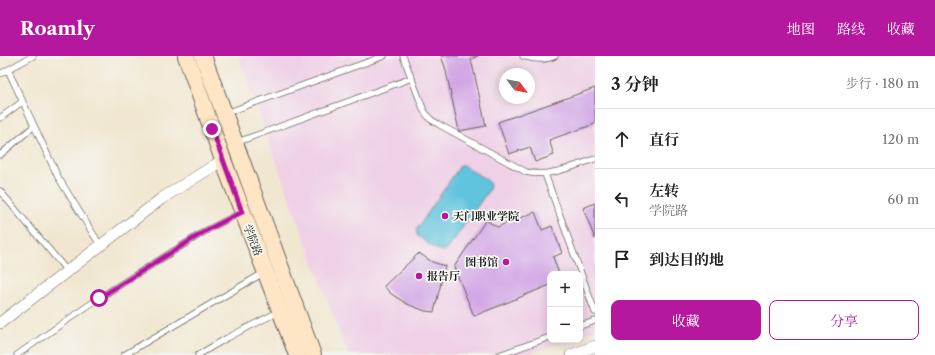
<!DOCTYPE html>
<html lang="zh">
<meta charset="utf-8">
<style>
body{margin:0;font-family:"Libre Caslon Text","Noto Serif SC",serif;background:#f6f6f6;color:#222}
.controls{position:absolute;right:12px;bottom:12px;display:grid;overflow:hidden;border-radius:8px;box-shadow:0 2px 10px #0003}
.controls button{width:36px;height:36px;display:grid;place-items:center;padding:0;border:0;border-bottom:1px solid #e0e0e0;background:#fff;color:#222;font:20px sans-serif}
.compass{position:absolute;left:499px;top:12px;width:36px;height:36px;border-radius:50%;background:#fff;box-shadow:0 2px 10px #0003;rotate:122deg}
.stop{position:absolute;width:12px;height:12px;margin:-9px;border:3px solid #b5179e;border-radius:50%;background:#fff}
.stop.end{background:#b5179e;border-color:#fff;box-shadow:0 1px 4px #0008}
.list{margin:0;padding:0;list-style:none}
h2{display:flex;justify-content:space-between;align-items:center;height:52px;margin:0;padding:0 16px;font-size:17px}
h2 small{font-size:13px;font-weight:400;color:#767676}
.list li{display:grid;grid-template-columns:26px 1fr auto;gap:12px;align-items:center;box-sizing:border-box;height:60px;padding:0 16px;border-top:1px solid #e0e0e0}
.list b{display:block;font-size:15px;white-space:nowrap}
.list p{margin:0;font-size:13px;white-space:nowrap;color:#767676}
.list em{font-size:13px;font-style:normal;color:#767676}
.actions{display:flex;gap:8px;padding:12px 16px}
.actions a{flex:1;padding:9px 0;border:1px solid #b5179e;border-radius:8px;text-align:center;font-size:14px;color:#b5179e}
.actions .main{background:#b5179e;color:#fff}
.icon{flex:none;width:22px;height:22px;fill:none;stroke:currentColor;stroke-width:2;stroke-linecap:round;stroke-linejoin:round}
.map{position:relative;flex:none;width:595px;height:299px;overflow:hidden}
header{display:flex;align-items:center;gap:24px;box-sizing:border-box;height:56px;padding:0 20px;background:#b5179e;color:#fff}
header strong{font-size:19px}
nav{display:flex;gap:22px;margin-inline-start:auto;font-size:14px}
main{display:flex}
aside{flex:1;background:#fff}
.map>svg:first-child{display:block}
.built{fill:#efd0e6;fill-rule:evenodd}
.water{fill:#60c4de;stroke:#3e707d}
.building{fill:#d2a4e6}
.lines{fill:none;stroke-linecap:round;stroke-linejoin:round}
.service-casing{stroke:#67635b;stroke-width:7}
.minor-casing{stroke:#67635b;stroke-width:12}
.secondary-casing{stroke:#67635b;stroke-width:18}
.service{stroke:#fff;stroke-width:5.5}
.minor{stroke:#fff;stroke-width:11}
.secondary{stroke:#fde5c5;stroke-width:16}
.route{stroke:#b5179e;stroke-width:5}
.poi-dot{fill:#b5179e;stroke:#f6f6f2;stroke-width:1.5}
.labels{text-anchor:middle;stroke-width:3.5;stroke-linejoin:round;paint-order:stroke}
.poi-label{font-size:11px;font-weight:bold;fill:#1c1c1c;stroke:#f6f6f2;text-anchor:start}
.street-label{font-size:11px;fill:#1c1c1c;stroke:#f6f6f2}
</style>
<header>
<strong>Roamly</strong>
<nav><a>地图</a><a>路线</a><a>收藏</a></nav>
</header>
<main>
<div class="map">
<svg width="595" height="299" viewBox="0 0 595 299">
<rect width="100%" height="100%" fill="#f6f6f2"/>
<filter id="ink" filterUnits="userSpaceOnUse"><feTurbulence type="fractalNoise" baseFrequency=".025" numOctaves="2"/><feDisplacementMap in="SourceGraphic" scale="8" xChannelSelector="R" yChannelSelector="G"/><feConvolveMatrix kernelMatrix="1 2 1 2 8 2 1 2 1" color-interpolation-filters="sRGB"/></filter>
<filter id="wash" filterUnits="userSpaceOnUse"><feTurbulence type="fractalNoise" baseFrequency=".012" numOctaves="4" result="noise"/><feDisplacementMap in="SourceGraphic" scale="16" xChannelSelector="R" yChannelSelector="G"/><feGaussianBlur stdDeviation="0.9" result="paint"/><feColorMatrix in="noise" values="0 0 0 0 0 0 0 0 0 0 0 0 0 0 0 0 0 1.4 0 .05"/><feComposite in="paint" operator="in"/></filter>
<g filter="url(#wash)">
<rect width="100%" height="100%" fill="#f1e7d0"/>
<path class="built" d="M239 0H595V274L580 279V218H550V284H567L527 299H348L275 103ZM505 18H529V42H505Z"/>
<path class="water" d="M463 109 488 125 490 130 488 135 448 192C440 200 427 186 419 181L417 179V173L460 110Z"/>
<g id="blocks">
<g class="building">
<path d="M441 0H478L471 3 486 70 459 75 445 11Z"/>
<path d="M595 32V68L549 84 554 99 535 106 530 91 509 98 498 66Z"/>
<path d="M595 147V183L583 152Z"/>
<path d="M535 156 542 174 552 170 562 197 553 201 559 218H550V229L474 260 454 211 486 164 497 171Z"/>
<path d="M419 197 432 206 445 210 434 256 425 255 407 248 390 237 384 230Z"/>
</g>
</g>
</g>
<g filter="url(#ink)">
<use href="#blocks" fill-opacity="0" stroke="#67635b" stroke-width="1"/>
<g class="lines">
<g class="service-casing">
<g id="service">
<path d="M403 0 424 55 430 63 438 68 526 116C549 122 573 110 595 103"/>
<path d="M523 0C534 3 544 5 555 0"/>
<path d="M8 14 58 121 100 189"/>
<path d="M0 18 33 0"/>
<path d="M226 57 384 0"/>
<path d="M0 62 22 46"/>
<path d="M235 87 412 22"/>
<path d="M0 99 33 71"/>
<path d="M545 118 595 256"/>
<path d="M0 135 67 215"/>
<path d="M580 270 595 265"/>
<path d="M17 299 99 242 207 174 242 156"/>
<path d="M124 299 265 216"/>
<path d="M198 299 227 282 280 255"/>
<path d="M499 299 550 281"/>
</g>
</g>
<g class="minor-casing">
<g id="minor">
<path d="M0 267 161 143 223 104"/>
<path d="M571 299 595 290"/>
</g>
</g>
<g class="secondary-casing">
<g id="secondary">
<path d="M186 0 223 104 297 299"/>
<path d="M203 0 313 299"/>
</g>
</g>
<use href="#service" class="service"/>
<use href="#minor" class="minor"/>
<use href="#secondary" class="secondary"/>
</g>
</g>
<g class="lines" filter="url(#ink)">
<path class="route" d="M99 242 207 174 242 156 212 73"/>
</g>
<g class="poi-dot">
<circle cx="445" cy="160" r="4"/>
<circle cx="506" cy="206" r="4"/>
<circle cx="419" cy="220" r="4"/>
</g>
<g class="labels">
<g class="poi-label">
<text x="453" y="164">天门职业学院</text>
<text x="498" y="210" text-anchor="end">图书馆</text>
<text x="427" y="224">报告厅</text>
</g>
<g class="street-label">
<text transform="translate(253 184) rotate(69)" y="4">学院路</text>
</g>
</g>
</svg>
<div class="controls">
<button>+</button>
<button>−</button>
</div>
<svg class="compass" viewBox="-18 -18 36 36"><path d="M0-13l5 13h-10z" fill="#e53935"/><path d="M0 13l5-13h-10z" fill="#767676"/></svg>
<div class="stop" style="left:99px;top:242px"></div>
<div class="stop end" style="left:212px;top:73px"></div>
</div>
<aside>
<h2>3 分钟<small>步行 · 180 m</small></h2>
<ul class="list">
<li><svg class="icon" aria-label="ahead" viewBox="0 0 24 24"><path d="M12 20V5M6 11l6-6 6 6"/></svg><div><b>直行</b></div><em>120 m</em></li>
<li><svg class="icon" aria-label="left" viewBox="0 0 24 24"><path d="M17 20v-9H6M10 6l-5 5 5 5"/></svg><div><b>左转</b><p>学院路</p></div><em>60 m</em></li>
<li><svg class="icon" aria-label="arrive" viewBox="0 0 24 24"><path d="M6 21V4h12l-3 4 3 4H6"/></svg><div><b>到达目的地</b></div></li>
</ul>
<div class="actions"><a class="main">收藏</a><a>分享</a></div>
</aside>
</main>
